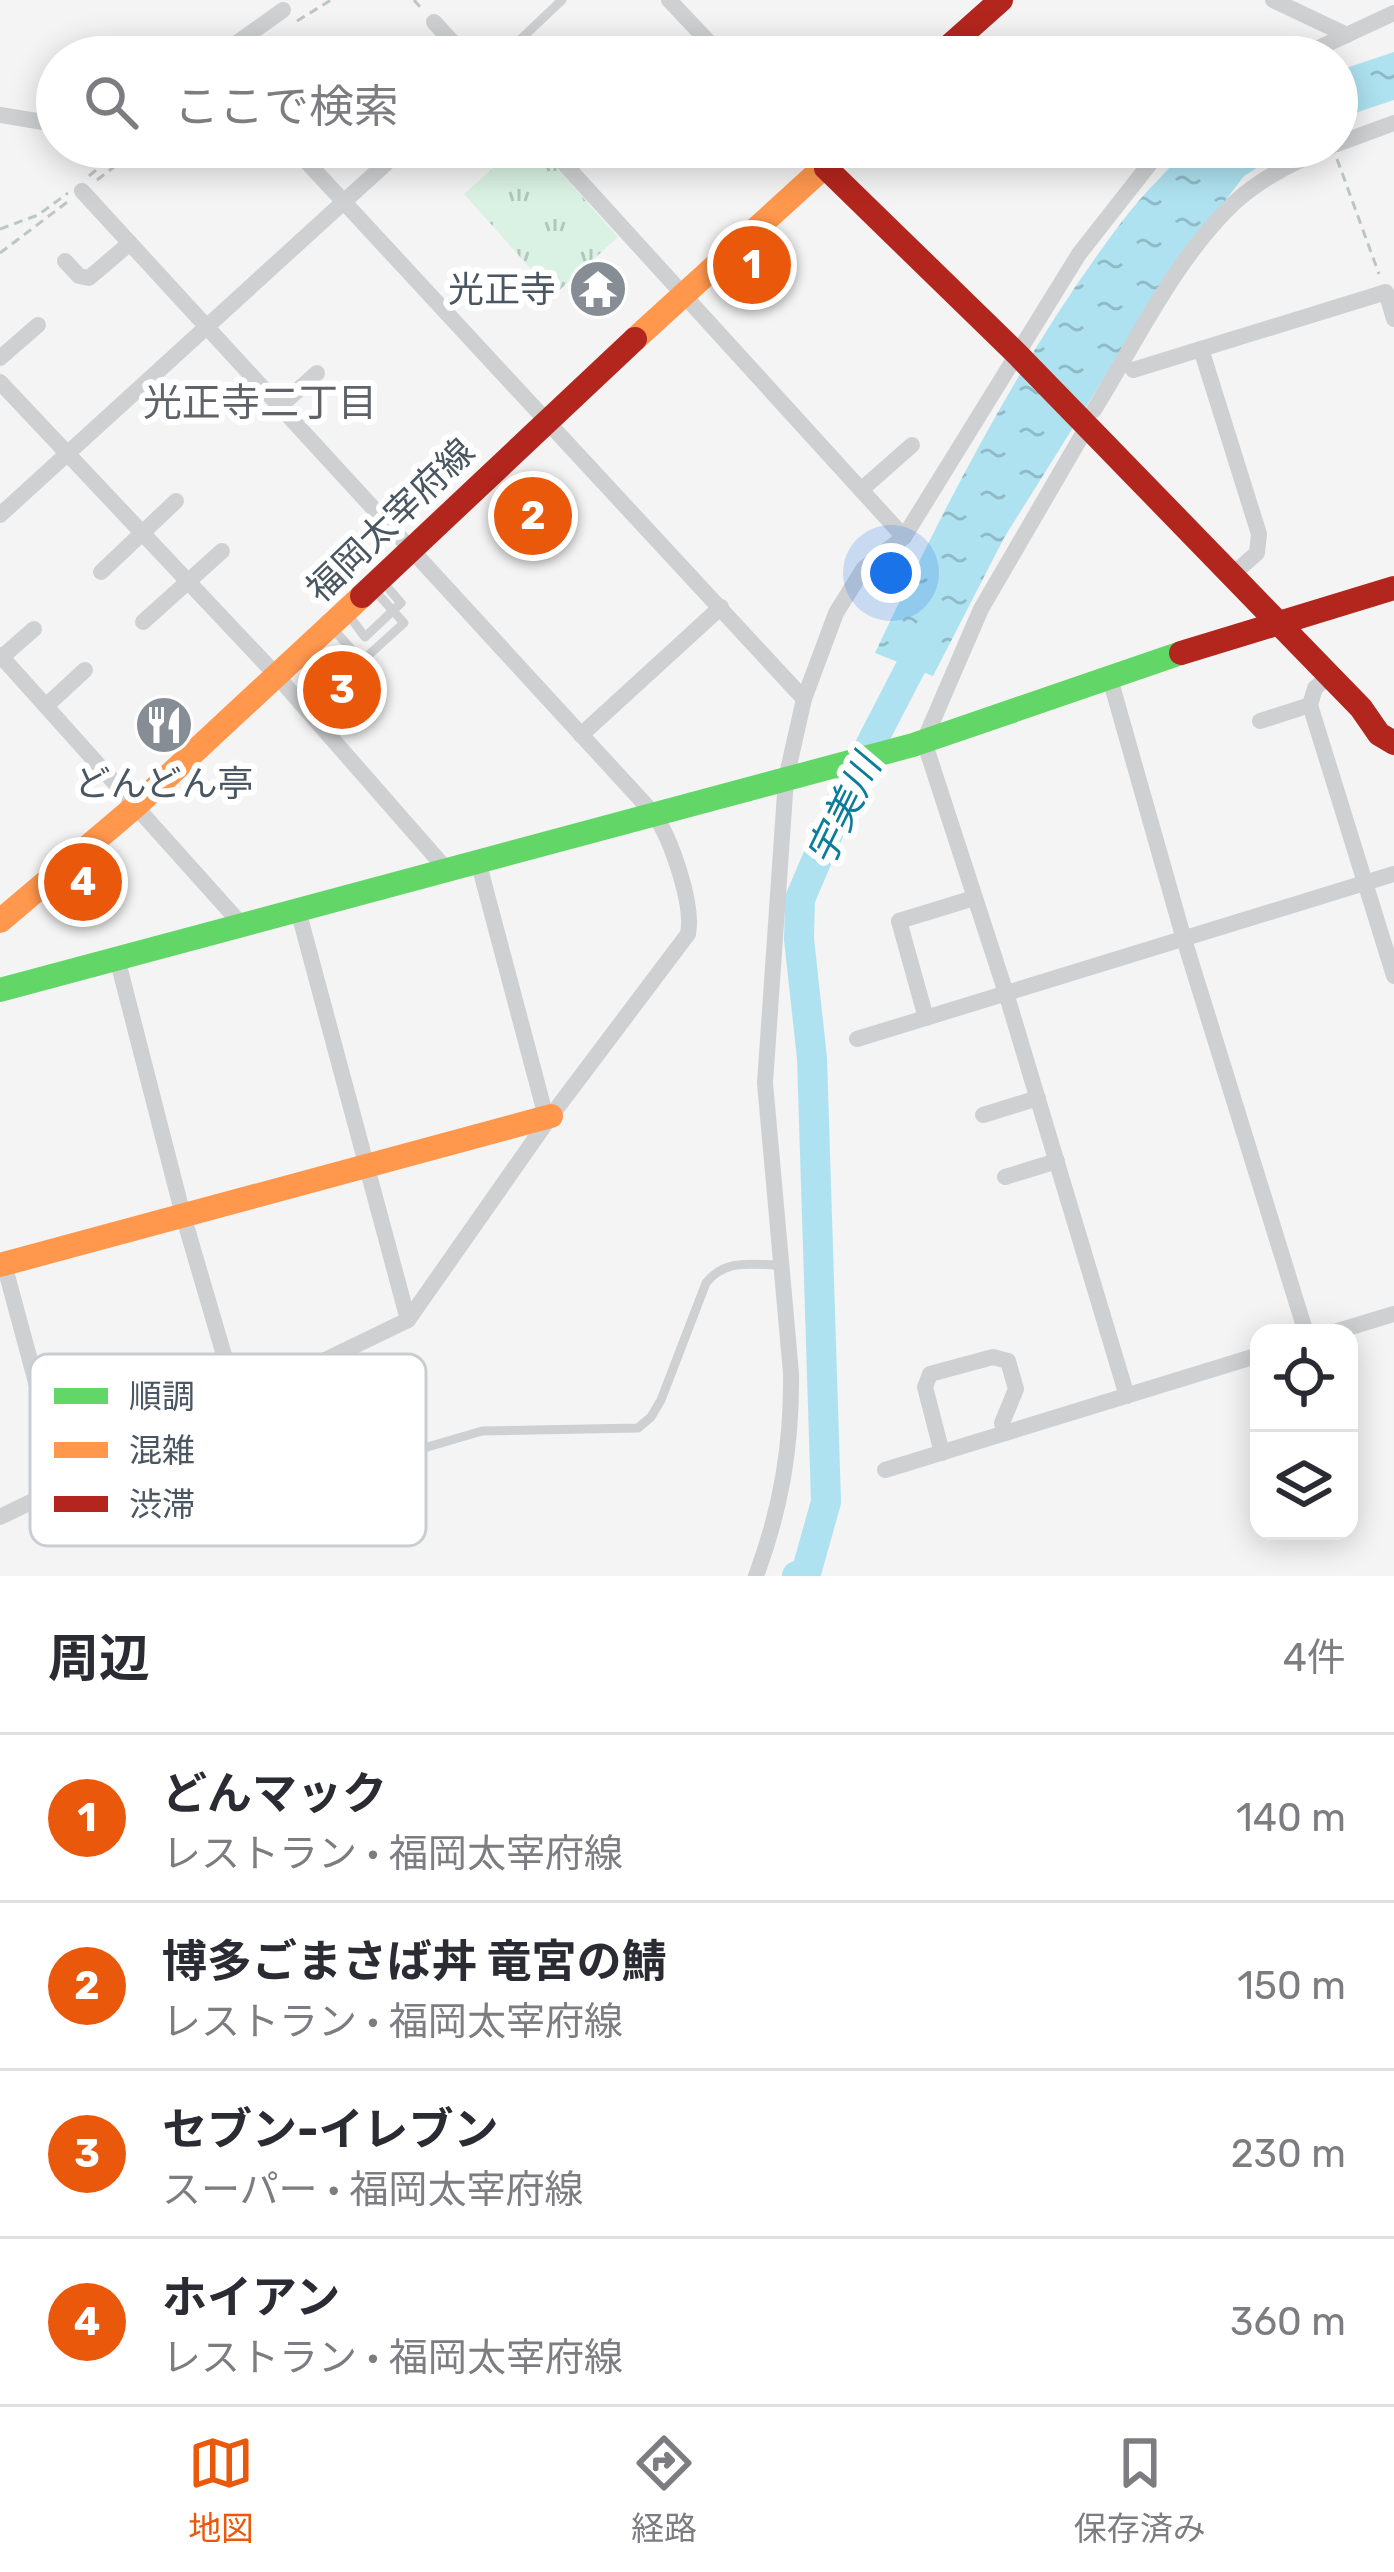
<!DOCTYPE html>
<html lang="ja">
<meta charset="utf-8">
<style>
body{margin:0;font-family:Rubik,"Noto Sans JP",sans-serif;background:#f2f2f3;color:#2b2b33}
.controls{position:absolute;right:36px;bottom:36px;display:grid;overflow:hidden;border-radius:24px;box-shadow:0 6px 30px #0003}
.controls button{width:108px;height:108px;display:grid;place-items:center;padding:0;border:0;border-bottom:3px solid #e1e1e2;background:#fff;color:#2b2b33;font:60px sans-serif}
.you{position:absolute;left:891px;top:573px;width:42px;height:42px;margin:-30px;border:9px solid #fff;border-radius:50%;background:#1a73e8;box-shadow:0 0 0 18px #1a73e833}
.badge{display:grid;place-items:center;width:78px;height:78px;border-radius:50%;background:#ea580c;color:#fff;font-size:39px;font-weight:700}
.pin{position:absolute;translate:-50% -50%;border:6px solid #fff;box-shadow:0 3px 12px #0006}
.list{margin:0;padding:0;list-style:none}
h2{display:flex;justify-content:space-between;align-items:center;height:156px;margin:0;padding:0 48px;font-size:51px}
h2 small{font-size:39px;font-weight:400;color:#7c7c81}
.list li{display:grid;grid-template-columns:78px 1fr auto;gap:36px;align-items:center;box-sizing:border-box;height:168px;padding:0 48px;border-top:3px solid #e1e1e2}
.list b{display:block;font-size:45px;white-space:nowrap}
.list p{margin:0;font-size:39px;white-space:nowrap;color:#7c7c81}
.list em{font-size:39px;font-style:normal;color:#7c7c81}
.icon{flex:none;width:66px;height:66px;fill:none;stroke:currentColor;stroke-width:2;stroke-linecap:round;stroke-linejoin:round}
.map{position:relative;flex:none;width:1394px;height:1576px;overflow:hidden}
.search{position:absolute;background:#fff;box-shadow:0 6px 30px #0003;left:36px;right:36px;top:36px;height:132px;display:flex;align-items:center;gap:30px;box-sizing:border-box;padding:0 42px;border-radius:66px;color:#7c7c81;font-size:45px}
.sheet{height:828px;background:#fff}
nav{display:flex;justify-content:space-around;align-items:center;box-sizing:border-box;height:168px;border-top:3px solid #e1e1e2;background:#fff;font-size:33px;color:#7c7c81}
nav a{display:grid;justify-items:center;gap:6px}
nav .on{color:#ea580c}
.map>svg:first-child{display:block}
.grass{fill:url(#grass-tufts)}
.water{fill:url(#water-ripples)}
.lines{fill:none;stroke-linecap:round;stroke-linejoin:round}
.river{stroke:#aee2f0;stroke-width:30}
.path{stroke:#bcc7c4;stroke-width:3;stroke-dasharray:9 6;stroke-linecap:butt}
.lane{stroke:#ced0d2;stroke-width:9}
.street{stroke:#ced0d2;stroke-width:16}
.fast{stroke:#63d668;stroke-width:24}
.slow{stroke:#ff974d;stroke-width:24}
.jam{stroke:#b3261e;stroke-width:24}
.labels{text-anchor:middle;stroke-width:12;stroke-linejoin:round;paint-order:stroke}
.poi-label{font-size:36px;fill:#4a5661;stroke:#fff;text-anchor:end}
.street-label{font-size:36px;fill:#4a5661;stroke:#fff}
.neighbourhood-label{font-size:39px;fill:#5f6368;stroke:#fff}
.water-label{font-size:39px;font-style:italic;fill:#0c7c9b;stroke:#fff}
.key{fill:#fff;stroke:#c9ccd0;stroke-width:3}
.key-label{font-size:33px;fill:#4a5661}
</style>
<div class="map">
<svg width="1394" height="1576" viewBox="0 0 1394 1576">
<defs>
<pattern id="grass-tufts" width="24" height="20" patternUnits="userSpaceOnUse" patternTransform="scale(3)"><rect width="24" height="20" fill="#d9f2e3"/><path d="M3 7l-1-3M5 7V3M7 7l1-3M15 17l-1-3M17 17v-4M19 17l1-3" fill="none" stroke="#b2c7bb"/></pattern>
<pattern id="water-ripples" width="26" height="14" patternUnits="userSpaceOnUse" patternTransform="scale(3)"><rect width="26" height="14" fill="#aee2f0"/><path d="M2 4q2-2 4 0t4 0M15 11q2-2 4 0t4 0" fill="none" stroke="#90bac6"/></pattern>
</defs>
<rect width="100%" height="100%" fill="#f4f4f4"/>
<path class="grass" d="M517 147H538L618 237 554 295 464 194Z"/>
<g class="water">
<path d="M1394 52V100L1337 119V71Z"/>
<path d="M1189 147H1290L1244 176 1169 274 1004 538 933 676 875 653C947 501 1024 349 1127 215 1146 191 1168 170 1189 147Z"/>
</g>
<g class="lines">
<path class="river" d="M797 1576 806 1573 826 1502 812 1058 799 939 800 899 844 796 930 630"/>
<g class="path">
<path d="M414 0 421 8"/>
<path d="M297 21 331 0"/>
<path d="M1337 159 1379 274"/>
<path d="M89 176 120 150 127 156"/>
<path d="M97 180 140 147"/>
<path d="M0 229 38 215 68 193"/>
<path d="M0 253 70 200"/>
</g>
<g class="lane">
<path d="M502 57 562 0"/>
<path d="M350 617 365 637 401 603 382 581"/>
<path d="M335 631 362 661 404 623 376 592"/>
<path d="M155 1443 174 1481 186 1486 252 1489 298 1485 482 1431 638 1428 651 1417 661 1400 706 1283C726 1258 752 1265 781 1265"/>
</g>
<g class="street">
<path d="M669 0 723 57"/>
<path d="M1273 0 1347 35"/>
<path d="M434 22 466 57"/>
<path d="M227 57V50L283 10"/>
<path d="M1299 57 1394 13"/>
<path d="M0 115 43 122 57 115"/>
<path d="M1337 144 1394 123"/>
<path d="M293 147 804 699"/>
<path d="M549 147 904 537"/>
<path d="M807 147 826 168"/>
<path d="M65 261 79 276 89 278 130 243"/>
<path d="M1201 349 1259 534 1257 553 1232 575"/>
<path d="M0 358 38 325"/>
<path d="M1133 370 1386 292 1394 319"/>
<path d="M0 382 278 677 446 869"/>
<path d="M279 407 317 373"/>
<path d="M1094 410C1136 342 1175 259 1234 203 1262 177 1295 162 1330 147"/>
<path d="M1081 437 981 609 924 741 1006 993 1127 1396"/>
<path d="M861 490 912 445"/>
<path d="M0 515 404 147"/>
<path d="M101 572 176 501"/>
<path d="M143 622 222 551"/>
<path d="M0 655 242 925"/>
<path d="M2 657 34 629"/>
<path d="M1109 675 1183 936 1306 1333"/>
<path d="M1329 676 1315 688 1310 705 1394 976"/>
<path d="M47 705 85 670"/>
<path d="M1260 721 1310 705"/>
<path d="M581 735 721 607"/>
<path d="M478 861 546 1117"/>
<path d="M298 910 408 1320"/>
<path d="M117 958 183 1215 238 1403"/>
<path d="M926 1018 899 921 974 898"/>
<path d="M857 1039 1394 874"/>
<path d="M983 1115 1038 1098"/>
<path d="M1005 1177 1057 1161"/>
<path d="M4 1264 64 1486"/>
<path d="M1331 1333 1394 1314"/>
<path d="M942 1453 925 1387 930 1374 993 1357 1008 1361 1016 1389 1002 1423 1005 1433"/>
<path d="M885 1470 1259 1355"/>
<path d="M0 1517 408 1320 551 1116 688 934C694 904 671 839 654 814L82 191"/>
<path d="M756 1576C781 1509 792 1445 791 1373L765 1083 786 779 804 699 836 613 864 568 904 537 1079 254 1163 147"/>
</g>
<path class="fast" d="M0 990 913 745 1181 653"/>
<g class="slow">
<path d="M635 339 846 147"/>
<path d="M0 921 137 805 362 596"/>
<path d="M0 1265 551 1116"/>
</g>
<g class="jam">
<path d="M937 57 1001 0"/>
<path d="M826 168 1017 354 1361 708 1379 734 1394 743"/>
<path d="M362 596 635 339"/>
<path d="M1181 653 1394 588"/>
</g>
</g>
<defs>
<g id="temple-disc" transform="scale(3)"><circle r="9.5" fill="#868d94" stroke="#fff"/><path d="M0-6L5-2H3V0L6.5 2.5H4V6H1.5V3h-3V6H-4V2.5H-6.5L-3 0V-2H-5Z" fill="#fff"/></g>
<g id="restaurant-disc" transform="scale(3)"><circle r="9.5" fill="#868d94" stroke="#fff"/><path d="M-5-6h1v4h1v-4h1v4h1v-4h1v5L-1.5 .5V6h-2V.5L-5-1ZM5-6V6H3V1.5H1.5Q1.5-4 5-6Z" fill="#fff"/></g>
</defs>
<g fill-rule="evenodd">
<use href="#temple-disc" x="598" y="289"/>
<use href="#restaurant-disc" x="164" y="725"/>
</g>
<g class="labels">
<g class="poi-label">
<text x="556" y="302">光正寺</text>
<text x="164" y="796" text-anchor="middle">どんどん亭</text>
</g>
<g class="street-label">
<text transform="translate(390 520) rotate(-44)" y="13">福岡太宰府線</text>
</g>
<g class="neighbourhood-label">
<text x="260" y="416">光正寺二丁目</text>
</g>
<g class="water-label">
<text transform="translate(843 810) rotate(-64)" y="14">宇美川</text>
</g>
</g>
<rect x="30" y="1354" width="396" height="192" rx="18" class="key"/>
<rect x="54" y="1388" width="54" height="16" fill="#63d668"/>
<rect x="54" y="1442" width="54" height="16" fill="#ff974d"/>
<rect x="54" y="1496" width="54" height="16" fill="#b3261e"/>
<g class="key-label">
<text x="129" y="1408">順調</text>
<text x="129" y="1462">混雑</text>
<text x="129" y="1516">渋滞</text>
</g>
</svg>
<div class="controls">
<button><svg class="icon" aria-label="locate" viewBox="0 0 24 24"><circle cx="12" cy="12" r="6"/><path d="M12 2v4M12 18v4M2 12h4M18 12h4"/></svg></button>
<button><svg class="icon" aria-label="layers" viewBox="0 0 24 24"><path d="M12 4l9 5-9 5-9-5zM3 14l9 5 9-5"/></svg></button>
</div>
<div class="you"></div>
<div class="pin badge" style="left:752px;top:265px">1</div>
<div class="pin badge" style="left:533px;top:516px">2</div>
<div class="pin badge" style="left:342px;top:690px">3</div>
<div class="pin badge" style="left:83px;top:882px">4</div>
<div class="search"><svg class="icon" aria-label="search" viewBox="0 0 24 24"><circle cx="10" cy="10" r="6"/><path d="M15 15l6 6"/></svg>ここで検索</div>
</div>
<section class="sheet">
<h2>周辺<small>4件</small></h2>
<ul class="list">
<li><span class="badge">1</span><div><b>どんマック</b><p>レストラン · 福岡太宰府線</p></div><em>140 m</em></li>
<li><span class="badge">2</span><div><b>博多ごまさば丼 竜宮の鯖</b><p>レストラン · 福岡太宰府線</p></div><em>150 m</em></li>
<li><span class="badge">3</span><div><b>セブン-イレブン</b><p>スーパー · 福岡太宰府線</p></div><em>230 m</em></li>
<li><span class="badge">4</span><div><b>ホイアン</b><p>レストラン · 福岡太宰府線</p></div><em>360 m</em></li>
</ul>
</section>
<nav>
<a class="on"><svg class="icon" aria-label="map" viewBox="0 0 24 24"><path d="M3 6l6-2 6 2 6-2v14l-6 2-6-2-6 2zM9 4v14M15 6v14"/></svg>地図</a>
<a><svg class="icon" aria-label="directions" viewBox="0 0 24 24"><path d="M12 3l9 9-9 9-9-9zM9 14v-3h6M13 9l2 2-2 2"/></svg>経路</a>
<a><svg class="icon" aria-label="saved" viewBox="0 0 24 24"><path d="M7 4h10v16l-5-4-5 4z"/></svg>保存済み</a>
</nav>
